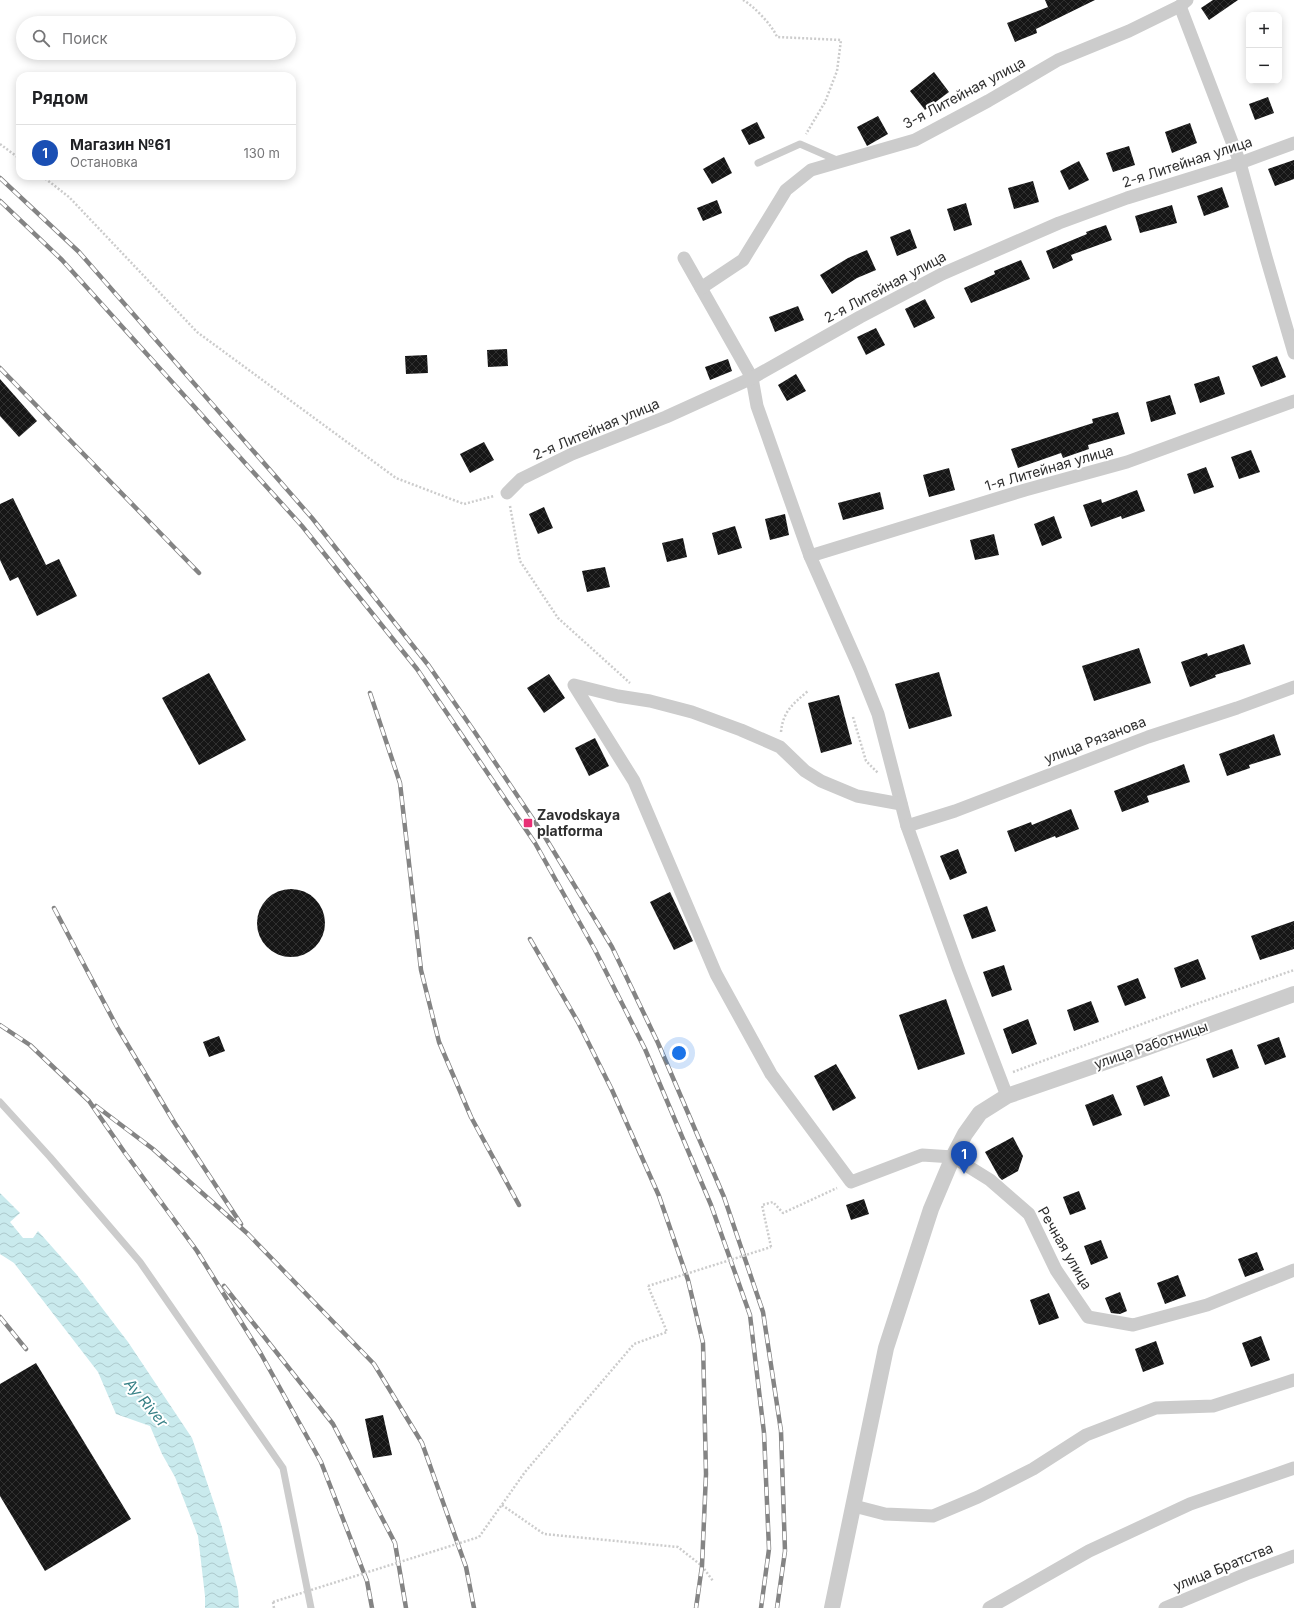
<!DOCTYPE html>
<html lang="ru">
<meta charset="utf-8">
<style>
body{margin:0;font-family:Inter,sans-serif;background:#f6f6f6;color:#202124}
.controls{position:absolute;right:12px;top:12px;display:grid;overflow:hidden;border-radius:8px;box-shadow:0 2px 10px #0003}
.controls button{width:36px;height:36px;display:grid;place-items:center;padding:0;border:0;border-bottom:1px solid #e0e0e0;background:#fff;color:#202124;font:20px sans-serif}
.you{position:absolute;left:679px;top:1053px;width:14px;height:14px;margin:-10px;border:3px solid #fff;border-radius:50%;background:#1a73e8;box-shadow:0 0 0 6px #1a73e833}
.badge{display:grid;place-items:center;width:26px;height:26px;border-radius:50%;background:#e82f75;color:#fff;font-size:13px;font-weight:700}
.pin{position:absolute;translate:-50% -33px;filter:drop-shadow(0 1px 2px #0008)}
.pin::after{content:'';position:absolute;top:21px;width:14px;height:12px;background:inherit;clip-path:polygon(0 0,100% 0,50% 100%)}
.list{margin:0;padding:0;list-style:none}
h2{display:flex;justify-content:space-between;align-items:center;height:52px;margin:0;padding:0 16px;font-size:17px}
h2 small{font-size:13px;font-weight:400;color:#757577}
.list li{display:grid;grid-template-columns:26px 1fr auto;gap:12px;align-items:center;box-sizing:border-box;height:56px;padding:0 16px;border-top:1px solid #e0e0e0}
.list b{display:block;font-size:15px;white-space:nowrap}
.list p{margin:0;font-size:13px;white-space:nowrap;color:#757577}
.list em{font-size:13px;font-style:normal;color:#757577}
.icon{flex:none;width:22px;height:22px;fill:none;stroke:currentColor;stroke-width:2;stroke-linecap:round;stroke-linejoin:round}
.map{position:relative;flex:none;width:1294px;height:1608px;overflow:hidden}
.search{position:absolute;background:#fff;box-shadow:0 2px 10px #0003;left:16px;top:16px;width:280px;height:44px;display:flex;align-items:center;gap:10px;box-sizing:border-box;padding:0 14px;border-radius:22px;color:#757577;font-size:15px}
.panel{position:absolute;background:#fff;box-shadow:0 2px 10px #0003;left:16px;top:72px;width:280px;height:108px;border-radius:12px}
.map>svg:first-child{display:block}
.water{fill:url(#water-waves)}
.building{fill:url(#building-cross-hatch)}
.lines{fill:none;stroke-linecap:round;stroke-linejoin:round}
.path{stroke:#ccc;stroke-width:2.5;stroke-dasharray:2 2;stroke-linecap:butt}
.service{stroke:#ccc;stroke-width:7}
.minor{stroke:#ccc;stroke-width:13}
.tertiary{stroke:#ccc;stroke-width:16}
.rail-casing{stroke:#848484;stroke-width:4.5}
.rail{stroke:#fff;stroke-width:3;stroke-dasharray:9;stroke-linecap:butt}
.path-bridge{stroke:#ccc;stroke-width:2.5;stroke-dasharray:2 2;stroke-linecap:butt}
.poi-dot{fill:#e82f75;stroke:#fff;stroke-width:1.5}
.labels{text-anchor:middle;stroke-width:4;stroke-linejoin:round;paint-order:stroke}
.street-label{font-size:14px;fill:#2f2f2f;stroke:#fff}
.poi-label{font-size:14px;font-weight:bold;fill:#2f2f2f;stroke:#fff;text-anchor:start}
.water-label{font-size:15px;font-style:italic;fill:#378086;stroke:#fff}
</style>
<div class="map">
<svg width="1294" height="1608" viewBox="0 0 1294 1608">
<defs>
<pattern id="water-waves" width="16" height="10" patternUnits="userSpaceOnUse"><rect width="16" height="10" fill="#c9eaed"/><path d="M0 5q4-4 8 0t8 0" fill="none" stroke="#adc9cc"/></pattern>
<pattern id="building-cross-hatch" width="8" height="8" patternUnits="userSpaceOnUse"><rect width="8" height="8" fill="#161616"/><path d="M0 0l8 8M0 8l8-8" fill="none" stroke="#303030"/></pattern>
</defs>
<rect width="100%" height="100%" fill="#fff"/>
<path class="water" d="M0 1193 20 1213 10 1222 23 1238H33L38 1231 77 1275 128 1342 192 1438 222 1527 238 1591 239 1608H205V1596L198 1536 175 1477 162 1454 150 1426 116 1414 98 1372 14 1263 0 1254Z"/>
<g class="building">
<path d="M1045 0H1095L1036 29 1037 33 1015 42 1007 23 1048 7Z"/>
<path d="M1213 0H1238L1209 20 1201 8Z"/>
<path d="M934 72 949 92 925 110 910 91Z"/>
<path d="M1268 97 1274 113 1255 120 1249 104Z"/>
<path d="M878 116 888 134 867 146 857 127Z"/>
<path d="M757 122 765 138 749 145 741 130Z"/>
<path d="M1190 123 1197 143 1172 153 1165 132Z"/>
<path d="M1129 146 1135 165 1113 172 1106 153Z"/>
<path d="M724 157 732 173 712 184 703 169Z"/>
<path d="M1294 160V179L1275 186 1268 169Z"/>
<path d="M1079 161 1089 180 1069 190 1060 171Z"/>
<path d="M1033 181 1039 202 1014 209 1008 188Z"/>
<path d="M1222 187 1229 207 1204 216 1197 196Z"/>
<path d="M717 200 722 213 703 221 697 208Z"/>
<path d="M966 203 972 225 954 231 947 209Z"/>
<path d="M1172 205 1177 223 1140 233 1135 216Z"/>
<path d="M1106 225 1112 240 1071 255 1073 260 1053 269 1046 251 1087 234 1086 232Z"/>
<path d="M910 229 917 248 897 256 890 237Z"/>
<path d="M867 250 876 270 857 278 832 294 820 275 848 258Z"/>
<path d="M1021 260 1030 279 971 303 964 288 995 274 994 271Z"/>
<path d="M925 299 935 318 914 328 905 309Z"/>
<path d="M798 306 804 320 775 332 769 317Z"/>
<path d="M876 328 885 345 866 355 857 337Z"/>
<path d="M507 349 508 366 488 367 487 350Z"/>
<path d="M427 355 428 373 406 374 405 356Z"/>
<path d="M1277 356 1286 377 1261 387 1252 366Z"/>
<path d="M728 359 732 371 710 380 705 367Z"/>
<path d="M796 374 806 391 787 401 778 385Z"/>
<path d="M1219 376 1225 394 1200 403 1194 384Z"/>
<path d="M0 379 37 421 19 437 0 416Z"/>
<path d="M1170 395 1176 414 1151 422 1146 402Z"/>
<path d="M1118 412 1125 434 1088 445 1089 449 1063 458 1061 453 1018 468 1011 449 1093 423 1092 419Z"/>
<path d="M484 442 494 460 470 473 460 454Z"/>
<path d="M1251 450 1260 472 1239 479 1231 457Z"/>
<path d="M1206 467 1214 487 1194 494 1187 474Z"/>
<path d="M949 468 955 490 929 497 923 475Z"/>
<path d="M1137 490 1145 511 1122 519 1121 516 1091 527 1083 505 1101 499 1102 503Z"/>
<path d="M880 492 884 509 843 520 838 503Z"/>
<path d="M13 498 46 565 59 559 77 596 37 616 18 577 10 581 0 560V504Z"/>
<path d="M544 507 553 528 538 534 529 514Z"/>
<path d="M785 514 789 535 770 540 765 519Z"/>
<path d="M1054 516 1062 538 1042 546 1034 524Z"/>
<path d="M735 526 742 548 718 555 712 533Z"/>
<path d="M994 534 999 555 975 560 970 540Z"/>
<path d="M683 538 687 557 667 562 662 543Z"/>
<path d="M605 567 610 587 587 592 582 571Z"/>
<path d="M1244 644 1251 664 1215 675 1216 677 1190 687 1181 662 1207 653 1208 656Z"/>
<path d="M1139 648 1151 683 1094 701 1082 666Z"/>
<path d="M939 672 952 716 909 729 895 684Z"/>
<path d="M209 673 246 740 199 765 162 698Z"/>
<path d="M549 674 565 698 544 713 527 688Z"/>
<path d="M839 695 852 744 821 753 808 703Z"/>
<path d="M1274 734 1281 755 1249 765 1250 768 1227 776 1219 754Z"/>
<path d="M595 738 609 766 589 776 575 748Z"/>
<path d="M1184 764 1190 782 1147 796 1149 802 1122 812 1114 791Z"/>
<path d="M1071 809 1079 829 1056 838 1055 836 1015 852 1007 831 1031 822 1032 825Z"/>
<path d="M958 849 967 873 950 880 940 856Z"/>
<circle cx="291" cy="923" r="34"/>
<path d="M670 892 693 941 674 950 650 902Z"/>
<path d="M987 906 996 931 972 939 963 915Z"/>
<path d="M1294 921V949L1260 960 1251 936Z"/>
<path d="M1198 959 1206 979 1181 988 1174 968Z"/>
<path d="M1004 965 1012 990 992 997 983 972Z"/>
<path d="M1138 978 1146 998 1125 1006 1117 986Z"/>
<path d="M946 999 965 1054 918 1070 899 1015Z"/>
<path d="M1091 1001 1099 1022 1074 1031 1067 1010Z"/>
<path d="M1028 1019 1037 1044 1012 1054 1003 1029Z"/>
<path d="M219 1036 225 1051 209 1057 203 1042Z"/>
<path d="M1279 1037 1286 1057 1265 1065 1257 1045Z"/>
<path d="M1232 1049 1239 1068 1213 1078 1206 1059Z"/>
<path d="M836 1064 856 1098 833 1111 814 1076Z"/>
<path d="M1162 1076 1170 1096 1144 1106 1136 1086Z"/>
<path d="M1113 1094 1122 1115 1093 1126 1085 1105Z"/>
<path d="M1013 1137 1023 1156 1018 1171 1002 1180 999 1177 985 1152Z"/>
<path d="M1079 1191 1086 1209 1070 1215 1063 1197Z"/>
<path d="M864 1199 869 1214 851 1220 846 1205Z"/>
<path d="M1101 1240 1108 1258 1091 1265 1084 1246Z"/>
<path d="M1257 1252 1264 1270 1245 1277 1238 1259Z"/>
<path d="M1178 1275 1186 1296 1165 1304 1157 1283Z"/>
<path d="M1120 1292 1127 1311 1120 1314 1111 1313 1105 1298Z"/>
<path d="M1049 1293 1059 1318 1039 1325 1030 1300Z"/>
<path d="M1261 1336 1270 1360 1251 1367 1242 1343Z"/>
<path d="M1156 1341 1164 1364 1143 1372 1135 1349Z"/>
<path d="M36 1363 131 1519 45 1571 0 1496V1384Z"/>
<path d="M383 1415 392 1455 373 1458 365 1419Z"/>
</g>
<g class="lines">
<g class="path">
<path d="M743 0C754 6 772 25 777 37L841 40 837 71 825 102 806 134"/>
<path d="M0 144 20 159"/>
<path d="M42 176 69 197 197 332 396 478 464 504 494 496"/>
<path d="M510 506 520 561 558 618 630 683"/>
<path d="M853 717 866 761 878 773"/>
<path d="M781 732C783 711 793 704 808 691"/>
<path d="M1013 1072 1196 1004 1294 970"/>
<path d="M771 1247 762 1205 773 1202 783 1213 837 1188"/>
<path d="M502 1505 544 1534 678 1547 702 1566 713 1581"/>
<path d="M479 1537 525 1472 634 1344 667 1332 648 1286"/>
<path d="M273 1602 274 1608"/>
</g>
<g class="service">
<path d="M758 163 800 144 839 161"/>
<path d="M0 1102 50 1157 140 1262 283 1468 311 1608"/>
</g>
<g class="minor">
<path d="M1180 6 1240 163 1266 257 1294 353"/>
<path d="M684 258 752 378 757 406 810 556 860 669 878 714 907 826 958 968 1007 1096"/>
<path d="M701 288 743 260 786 190 811 170 915 140 988 101 1058 60 1129 31 1180 6 1187 0"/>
<path d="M507 493 521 479 572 454 666 417 752 378 860 317 942 274 1059 223 1127 198 1240 163 1294 143"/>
<path d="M810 556 1025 490 1127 462 1294 401"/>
<path d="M901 804 857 796 821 781 805 771 780 747 741 730 692 712 650 701 618 696 574 685 634 781 716 974 771 1074 851 1182 922 1155 953 1157 990 1180 1029 1214 1056 1270 1088 1317 1133 1325 1207 1305 1294 1270"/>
<path d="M907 826 955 811 1148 737 1237 708 1294 687"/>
<path d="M854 1506 885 1514 933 1516 978 1497 1033 1469 1086 1435 1156 1408 1213 1406 1294 1380"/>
<path d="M989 1608 1089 1551 1190 1504 1294 1468"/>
<path d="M1165 1608 1246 1574 1294 1556"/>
</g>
<path class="tertiary" d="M832 1608 886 1348 931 1209 953 1157 965 1134 980 1113 1007 1096 1143 1049 1294 994"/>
<g class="rail-casing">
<g id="rail">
<path d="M0 178 79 252 312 518 429 666 474 731 545 837 612 947 658 1043 724 1197 763 1312 781 1431 785 1551 777 1608"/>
<path d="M0 201 62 260 302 526 417 669 535 843 595 950 645 1049 711 1205 750 1315 764 1433 769 1549 761 1608"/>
<path d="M0 368 199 573"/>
<path d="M370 693 400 783 421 970 439 1042 471 1117 519 1205"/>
<path d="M54 908 117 1027 174 1122 241 1224"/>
<path d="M530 939 578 1022 612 1090 659 1196 688 1280 703 1343 706 1474 702 1566 696 1608"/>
<path d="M0 1025 30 1045 89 1101 125 1153 197 1251 261 1354 321 1462 367 1581 372 1608"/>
<path d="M96 1106 153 1149 248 1234 374 1364 422 1443 466 1567 474 1608"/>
<path d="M224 1286 333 1424 395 1543 406 1608"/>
<path d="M0 1317 26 1349"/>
</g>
</g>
<use href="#rail" class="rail"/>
<g class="path-bridge">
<path d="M648 1286 771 1247"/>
<path d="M273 1602 479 1537"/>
</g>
</g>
<rect class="poi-dot" x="523" y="818" width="10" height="10" rx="2"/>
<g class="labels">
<g class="street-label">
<text transform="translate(964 93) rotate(-28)" y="5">3-я Литейная улица</text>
<text transform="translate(1187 162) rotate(-18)" y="5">2-я Литейная улица</text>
<text transform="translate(885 287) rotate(-28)" y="5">2-я Литейная улица</text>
<text transform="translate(596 429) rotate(-23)" y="5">2-я Литейная улица</text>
<text transform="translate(1049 468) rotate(-16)" y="5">1-я Литейная улица</text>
<text transform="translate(1095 740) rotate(-21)" y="5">улица Рязанова</text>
<text transform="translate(1151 1045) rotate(-19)" y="5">улица Работницы</text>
<text transform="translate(1065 1248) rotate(60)" y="5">Речная улица</text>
<text transform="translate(1223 1567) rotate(-22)" y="5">улица Братства</text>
</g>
<g class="poi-label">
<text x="537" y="820">Zavodskaya<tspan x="537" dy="16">platforma</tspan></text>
</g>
<g class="water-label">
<text transform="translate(146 1403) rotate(50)" y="5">Ay River</text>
</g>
</g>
</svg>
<div class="controls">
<button>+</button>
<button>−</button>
</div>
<div class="you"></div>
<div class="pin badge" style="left:964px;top:1174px;background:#1a4fb4">1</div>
<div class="search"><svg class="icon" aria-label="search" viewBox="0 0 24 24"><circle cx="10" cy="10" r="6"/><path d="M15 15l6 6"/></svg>Поиск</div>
<section class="panel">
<h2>Рядом<small></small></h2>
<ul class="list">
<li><span class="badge" style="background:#1a4fb4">1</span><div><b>Магазин №61</b><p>Остановка</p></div><em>130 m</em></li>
</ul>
</section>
</div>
